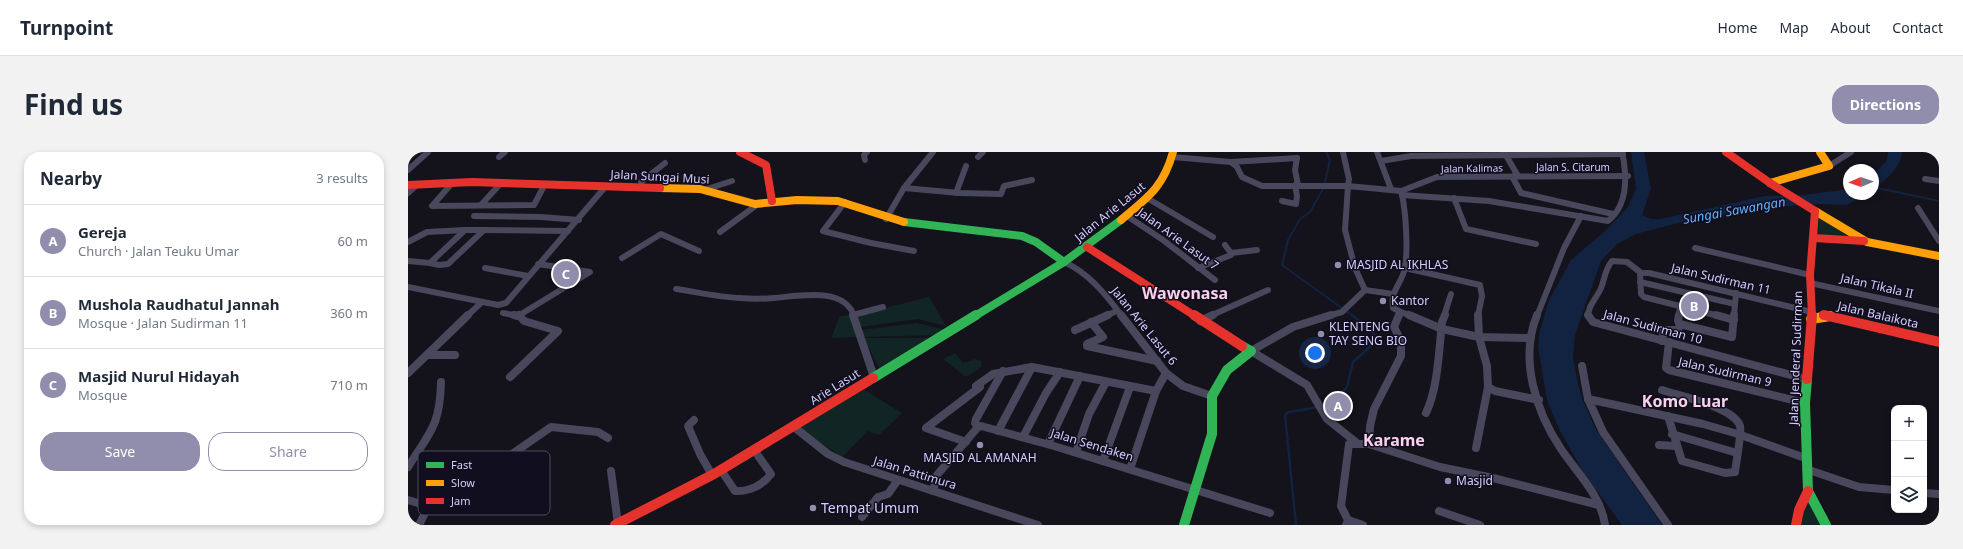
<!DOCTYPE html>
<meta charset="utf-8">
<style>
body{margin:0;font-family:"Noto Sans",sans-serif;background:#f2f2f3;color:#1f2937}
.controls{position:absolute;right:12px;bottom:12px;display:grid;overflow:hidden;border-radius:8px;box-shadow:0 2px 6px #0003}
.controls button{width:36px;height:36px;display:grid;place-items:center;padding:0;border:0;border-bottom:1px solid #e0e1e3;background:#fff;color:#1f2937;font:20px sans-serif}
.compass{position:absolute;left:1435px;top:12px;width:36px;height:36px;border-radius:50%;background:#fff;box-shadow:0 2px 6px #0003;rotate:268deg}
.you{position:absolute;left:907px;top:201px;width:14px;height:14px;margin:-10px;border:3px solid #fff;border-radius:50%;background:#1a73e8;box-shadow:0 0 0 6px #1a73e833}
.badge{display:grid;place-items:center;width:26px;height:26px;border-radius:50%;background:#918dad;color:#fff;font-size:13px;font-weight:700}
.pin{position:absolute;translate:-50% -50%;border:2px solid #fff;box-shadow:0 1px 4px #0006}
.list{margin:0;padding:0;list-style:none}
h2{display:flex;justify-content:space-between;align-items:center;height:52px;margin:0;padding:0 16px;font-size:17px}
h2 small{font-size:13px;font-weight:400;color:#747a83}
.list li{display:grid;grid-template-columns:26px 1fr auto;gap:12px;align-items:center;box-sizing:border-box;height:72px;padding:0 16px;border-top:1px solid #e0e1e3}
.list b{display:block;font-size:15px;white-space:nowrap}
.list p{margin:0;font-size:13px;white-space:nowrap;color:#747a83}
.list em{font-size:13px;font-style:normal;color:#747a83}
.actions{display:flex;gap:8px;padding:12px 16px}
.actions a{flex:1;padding:9px 0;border:1px solid #918dad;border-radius:16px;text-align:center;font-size:14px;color:#918dad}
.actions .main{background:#918dad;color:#fff}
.icon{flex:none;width:22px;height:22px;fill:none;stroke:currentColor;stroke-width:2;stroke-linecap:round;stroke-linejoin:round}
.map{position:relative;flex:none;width:1531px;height:373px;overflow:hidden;border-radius:16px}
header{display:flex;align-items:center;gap:24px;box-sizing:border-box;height:56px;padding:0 20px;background:#fff;border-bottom:1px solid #e0e1e3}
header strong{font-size:19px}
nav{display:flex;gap:22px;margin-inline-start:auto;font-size:14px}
.intro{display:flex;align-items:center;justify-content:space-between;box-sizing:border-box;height:96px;padding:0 24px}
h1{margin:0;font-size:28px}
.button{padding:10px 18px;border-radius:16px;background:#918dad;color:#fff;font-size:14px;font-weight:700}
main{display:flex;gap:24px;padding:0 24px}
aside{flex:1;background:#fff;border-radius:16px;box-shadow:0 2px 6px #0003}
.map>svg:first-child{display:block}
.green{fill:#112525}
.water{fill:#112340}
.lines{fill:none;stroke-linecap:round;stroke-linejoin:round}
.stream-far1{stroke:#112340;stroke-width:2}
.stream{stroke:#112340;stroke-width:2.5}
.street-far1{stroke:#48475b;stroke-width:6}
.street{stroke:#48475b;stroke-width:8}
.fast-far1{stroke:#30b455;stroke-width:8}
.fast{stroke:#30b455;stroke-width:10}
.slow-far1{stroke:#ff9f0a;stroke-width:8}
.slow{stroke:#ff9f0a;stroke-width:10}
.jam-far1{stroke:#e5322d;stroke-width:8}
.jam{stroke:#e5322d;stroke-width:10}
.poi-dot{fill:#918dad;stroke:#110e1f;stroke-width:1.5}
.labels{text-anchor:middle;stroke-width:3;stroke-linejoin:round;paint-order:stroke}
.far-street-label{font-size:10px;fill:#d4cffc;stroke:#110e1f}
.street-label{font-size:12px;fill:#d4cffc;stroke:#110e1f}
.poi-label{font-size:12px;fill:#d4cffc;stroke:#110e1f;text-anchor:start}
.water-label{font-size:13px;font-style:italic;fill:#64b0f4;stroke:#110e1f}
.near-poi-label{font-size:14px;fill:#d4cffc;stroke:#110e1f;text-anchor:start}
.district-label{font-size:16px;font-weight:bold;fill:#fcd1ec;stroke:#110e1f}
.key{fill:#110e1f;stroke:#4c4861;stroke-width:1}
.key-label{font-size:11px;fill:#d4cffc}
</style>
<header>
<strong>Turnpoint</strong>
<nav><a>Home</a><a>Map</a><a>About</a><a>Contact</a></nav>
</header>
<div class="intro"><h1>Find us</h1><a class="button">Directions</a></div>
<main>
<aside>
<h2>Nearby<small>3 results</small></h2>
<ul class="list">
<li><span class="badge">A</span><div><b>Gereja</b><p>Church · Jalan Teuku Umar</p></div><em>60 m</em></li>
<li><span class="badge">B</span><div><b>Mushola Raudhatul Jannah</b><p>Mosque · Jalan Sudirman 11</p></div><em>360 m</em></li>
<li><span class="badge">C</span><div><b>Masjid Nurul Hidayah</b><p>Mosque</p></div><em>710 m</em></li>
</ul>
<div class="actions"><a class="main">Save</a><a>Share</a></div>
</aside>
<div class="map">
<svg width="1531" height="373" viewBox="0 0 1531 373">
<rect width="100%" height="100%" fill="#14121b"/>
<g class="green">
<path d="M1408 61 1456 89 1407 85Z"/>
<path d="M521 145 538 174 510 167 452 175 449 163Z"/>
<path d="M442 163 450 185 423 186 432 164Z"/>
<path d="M508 171 538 178 529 183 455 185 453 178Z"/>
<path d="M456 186H526L472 218Z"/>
<path d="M547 201 555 211 567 207 574 209 573 215 558 225 535 207Z"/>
<path d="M453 236 494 261 471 283 460 279 434 305 388 275Z"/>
<path d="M1400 343 1416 373H1392Z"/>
</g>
<g class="water">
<path d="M1223 0H1236L1243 37 1234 63 1243 67H1252L1357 44 1396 43 1441 37V42H1457L1439 53 1413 52 1366 55 1274 70 1228 82 1209 92 1193 109 1167 183 1165 205 1170 232 1174 246 1187 276 1254 373H1214L1175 320 1151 277 1139 248 1130 195 1131 182 1141 148 1163 108 1197 79 1220 55 1228 37Z"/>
<path d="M1480 0H1494C1495 13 1475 31 1465 37V24L1479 8Z"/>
</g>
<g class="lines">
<g class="stream-far1">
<path d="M918 0 922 8 916 35 902 60 892 67 880 88 874 113 945 164"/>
<path d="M1465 35 1531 49"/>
</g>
<path class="stream" d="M888 373 877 263 881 260 923 253 939 235 945 210 965 192 966 182 944 163"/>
<g class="street-far1">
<path d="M969 0 983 37"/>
<path d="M1096 0 1110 24"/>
<path d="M91 5 97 0"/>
<path d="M570 5 575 0"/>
<path d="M764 5 823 10 829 15 834 25 854 34H940L941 27 935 0"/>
<path d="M889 6 887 18 890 33"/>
<path d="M457 8 456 3 459 0"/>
<path d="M973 9 1003 4 1215 2"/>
<path d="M823 10 889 6"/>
<path d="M1421 14 1443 0"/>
<path d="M0 18 20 0"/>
<path d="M1106 24 1105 26 1113 41 1205 62"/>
<path d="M1517 27 1531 29"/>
<path d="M45 30 24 54 126 53 137 32"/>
<path d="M234 35 233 30 257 11"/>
<path d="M496 36 525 0"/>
<path d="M299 37 324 29"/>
<path d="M993 39 1029 25 1220 24"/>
<path d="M993 40 994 43 1081 49 1200 69C1221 52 1219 23 1214 0"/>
<path d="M0 41 10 32"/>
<path d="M548 41 558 14"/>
<path d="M739 46 805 85"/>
<path d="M1046 46 1058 77 1128 92"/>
<path d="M874 49 888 52 889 44 887 33"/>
<path d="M437 50 415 79 463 91 506 99"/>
<path d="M73 53 93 31"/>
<path d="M1510 56 1531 89"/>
<path d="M66 64 133 65 171 68"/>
<path d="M719 64 755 88 807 128"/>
<path d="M478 67 496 36 551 41 593 42 596 34 624 28"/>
<path d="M57 78H76L40 112 31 113 22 111Z"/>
<path d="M76 78 160 79"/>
<path d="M312 80 350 52"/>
<path d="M0 90 19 80 57 78"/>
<path d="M817 93 823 101"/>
<path d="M1287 96 1402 123"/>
<path d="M214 106 253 82 291 99"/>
<path d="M0 109 22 111"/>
<path d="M656 110C681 121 698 143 714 164"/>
<path d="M77 116 120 124"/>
<path d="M790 116 823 103V101L849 98"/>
<path d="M997 116 1072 133 1074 144 1070 164"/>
<path d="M1232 130 1327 152"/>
<path d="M1402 131 1531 159"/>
<path d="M0 135 90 153 98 151 198 34"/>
<path d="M268 137C289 140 310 145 332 146 343 147 354 147 366 146 390 144 436 134 446 164"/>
<path d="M957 138 985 142"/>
<path d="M993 160 1003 164"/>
<path d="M95 161 110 164"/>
<path d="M445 163 475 155"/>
<path d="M59 164 74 150"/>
<path d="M110 164 182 120 130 112"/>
<path d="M697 164 709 159"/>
<path d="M802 164 860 138"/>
<path d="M920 164 934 160 957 138 947 116 937 78 940 34 993 39"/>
<path d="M991 164 993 160 985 156C982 137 995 131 997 115 1000 97 998 61 994 43"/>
<path d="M1036 164 1043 142"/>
<path d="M1129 164 1156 96 1173 64"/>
<path d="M1180 164C1180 153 1189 146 1193 136 1197 126 1197 117 1204 109L1219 110 1232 120"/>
<path d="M1271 164 1272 154"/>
<path d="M1311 164 1236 145 1233 142 1232 121H1241L1404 160"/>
<path d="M1326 164 1328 141"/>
</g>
<g class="street">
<path d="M106 163 110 164"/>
<path d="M445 163 466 225"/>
<path d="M713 163 758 221 775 234 804 244"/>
<path d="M923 163 885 175 843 199 899 233 919 267 949 291"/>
<path d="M1001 163 1034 177 1071 185 1079 214 1080 235 1087 239 1131 248"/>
<path d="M1070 163 1071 185 1121 186"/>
<path d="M1129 163C1111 207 1128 260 1153 297 1169 321 1193 343 1197 373"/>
<path d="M1180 163 1185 170 1398 227"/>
<path d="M1271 163 1270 169 1272 172 1324 185 1326 163"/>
<path d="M1308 163 1326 168"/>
<path d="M792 169 805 163"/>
<path d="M683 170 695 185 679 192V194L749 209"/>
<path d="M667 178 700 163"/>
<path d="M1254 189 1256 178H1270L1272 172"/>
<path d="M1261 190 1258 216 1261 218 1397 251"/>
<path d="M19 203H47"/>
<path d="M1174 214 1180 247 1195 280 1260 373"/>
<path d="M0 221 60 163"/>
<path d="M102 225 150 179 116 169 111 163"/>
<path d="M568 234 585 222 624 215 748 239"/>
<path d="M1254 238C1271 244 1326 255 1332 274 1334 280 1328 311 1327 320L1317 321 1274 309 1260 264"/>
<path d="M1180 247 1295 272 1330 282 1397 306"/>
<path d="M1018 261C1030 236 1031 198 1034 170L1037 163"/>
<path d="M286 268 280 274 292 302 304 323"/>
<path d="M386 275 420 302 436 310 630 373"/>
<path d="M570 275 567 271 568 267 595 219"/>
<path d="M590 279 624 215"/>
<path d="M1264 282 1329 301"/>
<path d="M615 285 638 241 652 220"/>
<path d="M558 290 518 276 572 235"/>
<path d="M640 292 672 224"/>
<path d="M961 292 1032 315 1085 326 1191 353"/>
<path d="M1251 293 1268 294"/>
<path d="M1068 296 1080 235"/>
<path d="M668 300 681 262 698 230"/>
<path d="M695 309 722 235"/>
<path d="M0 315C22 280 32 274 33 230"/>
<path d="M722 317 748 239 758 221"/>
<path d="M1398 317 1451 335 1486 338"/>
<path d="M313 318 327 339C341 340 355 333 363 322L346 298"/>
<path d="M203 319 210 372"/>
<path d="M525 339 529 323 570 275 573 274 646 294 862 361"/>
<path d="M1516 341 1531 342"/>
<path d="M0 348 17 353V361L11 373"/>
<path d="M17 353 39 336 97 307 143 275 190 280 200 286"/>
<path d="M1031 359 1072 373"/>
<path d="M454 365 470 345 480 342 490 328"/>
<path d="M940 368 955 373"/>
<path d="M938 373 940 368 933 354 941 292H961L962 274 966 257 993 204V189L986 175 991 163"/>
</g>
<g class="fast-far1">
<path d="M496 70 614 84 628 90 656 110"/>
<path d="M567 164 656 110 713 68"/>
</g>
<g class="fast">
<path d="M465 226 568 163"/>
<path d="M1399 227 1397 251 1400 339 1418 373"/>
<path d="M776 373 804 282V244L819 218 843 199 834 194"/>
</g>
<g class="slow-far1">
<path d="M1362 31 1421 14 1412 0"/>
<path d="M252 36 292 37 347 52 389 48 430 49 496 70"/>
<path d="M1407 59 1459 90 1531 104"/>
<path d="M713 68C740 45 755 36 765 0"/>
<path d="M1420 164H1422"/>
</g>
<path class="slow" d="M1403 167 1422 164"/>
<g class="jam-far1">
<path d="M332 0 358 13 364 49"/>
<path d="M1318 0 1362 31 1407 59 1402 123 1404 164"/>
<path d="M0 33 64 30 252 36"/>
<path d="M1406 86 1456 89"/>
<path d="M679 95 787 164"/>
<path d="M1415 163 1421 164"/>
</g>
<g class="jam">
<path d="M786 163 834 194"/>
<path d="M1416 163 1531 190"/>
<path d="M1399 227 1404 163"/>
<path d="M207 373 306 322 465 226"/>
<path d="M1388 373 1391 358 1400 339"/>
</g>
</g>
<g class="poi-dot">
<circle cx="930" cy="113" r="4"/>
<circle cx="975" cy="149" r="4"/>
<circle cx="913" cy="182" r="4"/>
<circle cx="572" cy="293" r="4"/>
<circle cx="1040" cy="329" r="4"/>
<circle cx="405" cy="356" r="4"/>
</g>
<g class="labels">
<g class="far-street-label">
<text x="1165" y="19">Jalan S. Citarum</text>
<text transform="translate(1064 16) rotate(-1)" y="4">Jalan Kalimas</text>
</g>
<g class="street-label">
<text transform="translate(252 25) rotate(3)" y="4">Jalan Sungai Musi</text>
<text transform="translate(702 60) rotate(-39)" y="4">Jalan Arie Lasut</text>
<text transform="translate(770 87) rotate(36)" y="4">Jalan Arie Lasut 7</text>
<text transform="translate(1313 127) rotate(13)" y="4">Jalan Sudirman 11</text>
<text transform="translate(1469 134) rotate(13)" y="4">Jalan Tikala II</text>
<text transform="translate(1470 163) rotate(13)" y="4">Jalan Balaikota</text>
<text transform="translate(736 174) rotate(51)" y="4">Jalan Arie Lasut 6</text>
<text transform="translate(1245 175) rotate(15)" y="4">Jalan Sudirman 10</text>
<text transform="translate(1388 206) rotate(-88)" y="4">Jalan Jenderal Sudirman</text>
<text transform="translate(1317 220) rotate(13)" y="4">Jalan Sudirman 9</text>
<text transform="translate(427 235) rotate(-32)" y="4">Arie Lasut</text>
<text transform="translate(684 293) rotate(17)" y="4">Jalan Sendaken</text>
<text transform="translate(507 321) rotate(17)" y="4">Jalan Pattimura</text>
</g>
<g class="poi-label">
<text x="938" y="117">MASJID AL IKHLAS</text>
<text x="983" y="153">Kantor</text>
<text x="921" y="179">KLENTENG<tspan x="921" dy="14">TAY SENG BIO</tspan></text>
<text x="572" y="310" text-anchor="middle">MASJID AL AMANAH</text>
<text x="1048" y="333">Masjid</text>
</g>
<g class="water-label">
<text transform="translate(1326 58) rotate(-10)" y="5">Sungai Sawangan</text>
</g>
<g class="near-poi-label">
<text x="413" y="361">Tempat Umum</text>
</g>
<g class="district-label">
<text x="777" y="147">Wawonasa</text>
<text x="1277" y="255">Komo Luar</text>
<text x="986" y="294">Karame</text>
</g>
</g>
<rect x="10" y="299" width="132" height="64" rx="6" class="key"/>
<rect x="18" y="310" width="18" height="6" fill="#30b455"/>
<rect x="18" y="328" width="18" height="6" fill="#ff9f0a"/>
<rect x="18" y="346" width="18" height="6" fill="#e5322d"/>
<g class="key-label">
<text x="43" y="317">Fast</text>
<text x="43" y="335">Slow</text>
<text x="43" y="353">Jam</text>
</g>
</svg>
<div class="controls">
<button>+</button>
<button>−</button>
<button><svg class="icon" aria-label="layers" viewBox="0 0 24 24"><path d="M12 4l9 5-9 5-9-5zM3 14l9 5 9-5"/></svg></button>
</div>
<svg class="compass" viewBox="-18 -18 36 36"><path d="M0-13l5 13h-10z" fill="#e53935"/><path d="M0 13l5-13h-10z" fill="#747a83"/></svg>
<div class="you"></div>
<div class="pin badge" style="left:930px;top:254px">A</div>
<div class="pin badge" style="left:1286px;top:154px">B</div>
<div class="pin badge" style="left:158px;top:122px">C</div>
</div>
</main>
